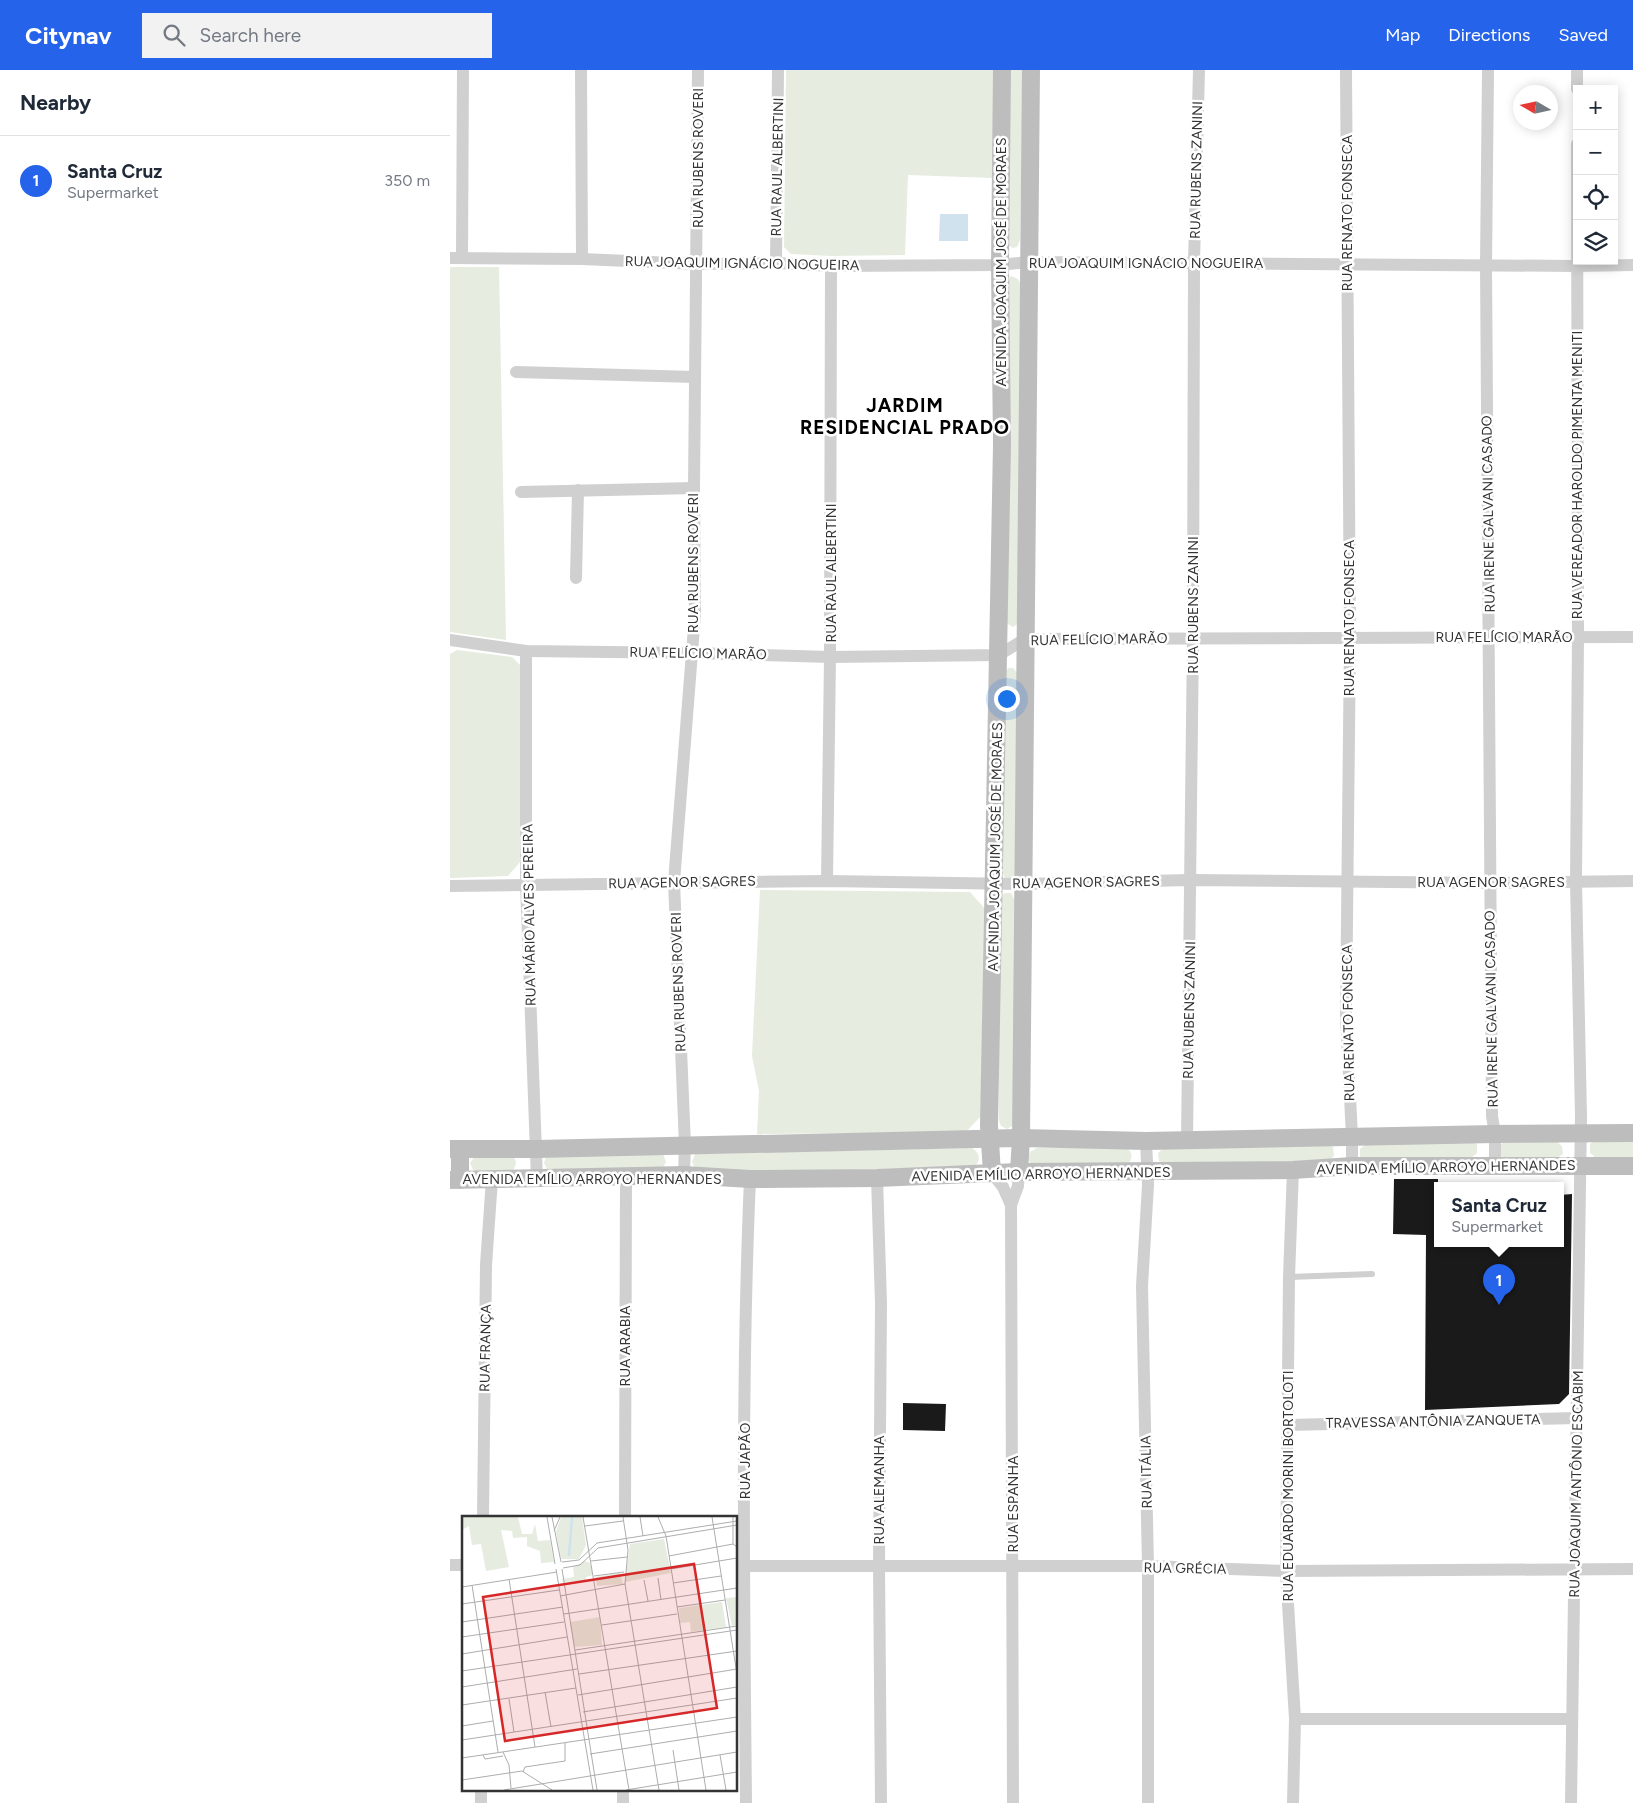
<!DOCTYPE html>
<meta charset="utf-8">
<style>
body{margin:0;font-family:Figtree,sans-serif;background:#f2f2f3;color:#1f2937}
.controls{position:absolute;right:15px;top:15px;display:grid;overflow:hidden;border-radius:0px;box-shadow:0 2px 12px #0003}
.controls button{width:45px;height:45px;display:grid;place-items:center;padding:0;border:0;border-bottom:1px solid #e0e1e3;background:#fff;color:#1f2937;font:25px sans-serif}
.compass{position:absolute;left:1063px;top:15px;width:45px;height:45px;border-radius:50%;background:#fff;box-shadow:0 2px 12px #0003;rotate:279deg}
.you{position:absolute;left:556px;top:628px;width:18px;height:18px;margin:-12px;border:4px solid #fff;border-radius:50%;background:#1a73e8;box-shadow:0 0 0 8px #1a73e833}
.badge{display:grid;place-items:center;width:32px;height:32px;border-radius:50%;background:#2563eb;color:#fff;font-size:16px;font-weight:700}
.pin{position:absolute;translate:-50% -41px;filter:drop-shadow(0 1px 2px #0008)}
.pin::after{content:'';position:absolute;top:26px;width:18px;height:15px;background:inherit;clip-path:polygon(0 0,100% 0,50% 100%)}
.popup{position:absolute;left:984px;top:1112px;width:130px;height:65px;box-sizing:border-box;display:grid;place-content:center;border-radius:0px;background:#fff;filter:drop-shadow(0 1px 4px #0005);font-size:16px;white-space:nowrap;color:#747a83}
.popup b{font-size:19px;color:#1f2937}
.popup::after{content:'';position:absolute;left:50%;top:100%;margin-left:-10px;border:10px solid transparent;border-top-color:#fff}
.list{margin:0;padding:0;list-style:none}
h2{display:flex;justify-content:space-between;align-items:center;height:65px;margin:0;padding:0 20px;font-size:21px}
h2 small{font-size:16px;font-weight:400;color:#747a83}
.list li{display:grid;grid-template-columns:32px 1fr auto;gap:15px;align-items:center;box-sizing:border-box;height:90px;padding:0 20px;border-top:1px solid #e0e1e3}
.list b{display:block;font-size:19px;white-space:nowrap}
.list p{margin:0;font-size:16px;white-space:nowrap;color:#747a83}
.list em{font-size:16px;font-style:normal;color:#747a83}
.icon{flex:none;width:28px;height:28px;fill:none;stroke:currentColor;stroke-width:2;stroke-linecap:round;stroke-linejoin:round}
.map{position:relative;flex:none;width:1183px;height:1733px;overflow:hidden}
header{display:flex;align-items:center;gap:30px;box-sizing:border-box;height:70px;padding:0 25px;background:#2563eb;color:#fff}
header strong{font-size:24px}
nav{display:flex;gap:28px;margin-inline-start:auto;font-size:18px}
.search{width:350px;height:45px;background:#f2f2f3;display:flex;align-items:center;gap:12px;box-sizing:border-box;padding:0 18px;border-radius:0px;color:#747a83;font-size:19px}
main{display:flex}
aside{flex:1;background:#fff}
.map>svg:first-child{display:block}
.green{fill:#e6ecdf}
.water{fill:#cfe2ee}
.building{fill:#1a1a1a}
.lines{fill:none;stroke-linecap:round;stroke-linejoin:round}
.lane{stroke:#d0d0d0;stroke-width:6}
.street{stroke:#d0d0d0;stroke-width:12}
.secondary{stroke:#bdbdbd;stroke-width:18}
.labels{text-anchor:middle;stroke-width:5;stroke-linejoin:round;paint-order:stroke}
.street-label{font-size:14px;fill:#333;stroke:#fff}
.district-label{font-size:19px;font-weight:bold;letter-spacing:1px;fill:#000;stroke:#fff}
.inset-river{fill:none;stroke:#cfe2ee;stroke-width:2.5}
.inset-road{fill:none;stroke:#adadad;stroke-width:1}
.view{fill:#d62828;fill-opacity:0.15;stroke:#d62828;stroke-width:2.5}
.inset-edge{fill:none;stroke:#333;stroke-width:2.5}
</style>
<header>
<strong>Citynav</strong>
<div class="search"><svg class="icon" aria-label="search" viewBox="0 0 24 24"><circle cx="10" cy="10" r="6"/><path d="M15 15l6 6"/></svg>Search here</div>
<nav><a>Map</a><a>Directions</a><a>Saved</a></nav>
</header>
<main>
<aside>
<h2>Nearby<small></small></h2>
<ul class="list">
<li><span class="badge">1</span><div><b>Santa Cruz</b><p>Supermarket</p></div><em>350 m</em></li>
</ul>
</aside>
<div class="map">
<svg width="1183" height="1733" viewBox="0 0 1183 1733">
<rect width="100%" height="100%" fill="#fff"/>
<g class="green">
<path d="M336 0H544L543 108 458 105 455 185 381 186 341 184 334 177Z"/>
<path d="M558 0H573L570 170 567 177 563 178 556 174Z"/>
<path d="M0 197H49L56 570 0 562Z"/>
<path d="M561 206 568 209 570 213 569 553 563 557 556 553 558 209Z"/>
<path d="M7 580 62 587 71 596 70 792 58 806 0 808V584Z"/>
<path d="M559 598H563L568 604 566 807 563 810H556L552 802 556 600Z"/>
<path d="M310 820 520 822 535 839 531 1046 516 1062 307 1064 309 1021 302 986Z"/>
<path d="M557 823H561L565 831 564 1055 557 1059 551 1056 549 1050V831L553 824Z"/>
<path d="M1183 1069V1087H1145L1140 1083V1074L1145 1070Z"/>
<path d="M1020 1070 1027 1074V1083L1020 1089 910 1088V1079L918 1073Z"/>
<path d="M1106 1071 1112 1076 1113 1084 1106 1089 1054 1088 1049 1085V1075L1053 1073Z"/>
<path d="M873 1073 883 1077 884 1086 876 1093 718 1095 709 1091 708 1083 714 1078Z"/>
<path d="M674 1077C682 1080 684 1087 678 1094L582 1096 578 1089 580 1082 587 1078Z"/>
<path d="M522 1078C530 1083 531 1090 525 1096L300 1103 245 1098 242 1092 245 1084Z"/>
<path d="M213 1084 216 1092 212 1099 98 1101 94 1093 96 1087Z"/>
<path d="M25 1086H61L65 1089 66 1093 64 1099 60 1101H26L23 1100 20 1093Z"/>
</g>
<path class="water" d="M490 144H518V171H489Z"/>
<g class="building">
<path d="M944 1109H988V1174H1110V1125L1122 1124 1119 1324 1109 1334 975 1340 976 1165 943 1164Z"/>
<path d="M453 1333 496 1334 495 1361 453 1360Z"/>
</g>
<g class="lines">
<path class="lane" d="M839 1207 922 1204"/>
<g class="street">
<path d="M131 0 132 189"/>
<path d="M896 0 900 569 896 945 902 1067V1096"/>
<path d="M1038 0 1036 195 1042 1046 1045 1064V1097"/>
<path d="M1127 19V0"/>
<path d="M0 188 132 189 247 194 326 193 381 196 550 195 578 192 1126 196 1183 195"/>
<path d="M12 188 13 0"/>
<path d="M326 193 328 0"/>
<path d="M66 302 245 307"/>
<path d="M71 422 244 418"/>
<path d="M126 508 128 420"/>
<path d="M0 570 76 581 242 583 380 587 549 585 575 569 1183 567"/>
<path d="M76 581V813L87 1109"/>
<path d="M377 811 380 587 381 196"/>
<path d="M0 816 377 811 573 814 740 810 1039 813 1183 811"/>
<path d="M737 1070 743 568 744 193 749 0"/>
<path d="M696 1071 698 1115 692 1216 698 1496V1733"/>
<path d="M542 1103 553 1117 561 1135"/>
<path d="M234 1105 235 1075 224 812 245 544 244 418 248 0"/>
<path d="M427 1108 431 1233 429 1495 431 1733"/>
<path d="M838 1355 1128 1348"/>
<path d="M33 1447 36 1195 42 1109"/>
<path d="M175 1447 176 1106"/>
<path d="M0 1495H14"/>
<path d="M286 1496H698L836 1501 1183 1499"/>
<path d="M845 1649H1122"/>
<path d="M31 1733V1719"/>
<path d="M173 1733V1719"/>
<path d="M296 1733C294 1525 291 1317 300 1109"/>
<path d="M563 1733 561 1135 568 1116 569 1102"/>
<path d="M843 1733 845 1649 836 1501 839 1207 843 1100"/>
<path d="M1121 1733 1131 1046 1126 812 1128 567 1127 74"/>
</g>
<g class="secondary">
<path d="M0 1079H87L571 1068 696 1071 1045 1064 1183 1063"/>
<path d="M10 1080V1110"/>
<path d="M569 1102 571 1068 581 0"/>
<path d="M542 1103 539 1056 552 375 550 195 552 0"/>
<path d="M0 1110 234 1105 300 1109 427 1108 569 1102 843 1100 902 1096H1183"/>
</g>
</g>
<g class="labels">
<g class="street-label">
<text transform="translate(248 88) rotate(-90)" y="5">RUA RUBENS ROVERI</text>
<text transform="translate(327 97) rotate(-89)" y="5">RUA RAUL ALBERTINI</text>
<text transform="translate(746 100) rotate(-89)" y="5">RUA RUBENS ZANINI</text>
<text transform="translate(897 143) rotate(-90)" y="5">RUA RENATO FONSECA</text>
<text transform="translate(551 192) rotate(-90)" y="5">AVENIDA JOAQUIM JOSÉ DE MORAES</text>
<text transform="translate(292 193) rotate(1)" y="5">RUA JOAQUIM IGNÁCIO NOGUEIRA</text>
<text x="696" y="198">RUA JOAQUIM IGNÁCIO NOGUEIRA</text>
<text transform="translate(1127 405) rotate(-90)" y="5">RUA VEREADOR HAROLDO PIMENTA MENITI</text>
<text transform="translate(1038 444) rotate(-91)" y="5">RUA IRENE GALVANI CASADO</text>
<text transform="translate(243 493) rotate(-90)" y="5">RUA RUBENS ROVERI</text>
<text transform="translate(381 503) rotate(-90)" y="5">RUA RAUL ALBERTINI</text>
<text transform="translate(743 535) rotate(-90)" y="5">RUA RUBENS ZANINI</text>
<text transform="translate(899 548) rotate(-90)" y="5">RUA RENATO FONSECA</text>
<text x="1054" y="572">RUA FELÍCIO MARÃO</text>
<text transform="translate(649 569) rotate(-1)" y="5">RUA FELÍCIO MARÃO</text>
<text transform="translate(248 583) rotate(1)" y="5">RUA FELÍCIO MARÃO</text>
<text transform="translate(545 777) rotate(-89)" y="5">AVENIDA JOAQUIM JOSÉ DE MORAES</text>
<text transform="translate(232 812) rotate(-1)" y="5">RUA AGENOR SAGRES</text>
<text transform="translate(636 812) rotate(-1)" y="5">RUA AGENOR SAGRES</text>
<text x="1041" y="817">RUA AGENOR SAGRES</text>
<text transform="translate(79 845) rotate(-91)" y="5">RUA MÁRIO ALVES PEREIRA</text>
<text transform="translate(228 912) rotate(-92)" y="5">RUA RUBENS ROVERI</text>
<text transform="translate(1041 939) rotate(-91)" y="5">RUA IRENE GALVANI CASADO</text>
<text transform="translate(739 940) rotate(-89)" y="5">RUA RUBENS ZANINI</text>
<text transform="translate(898 953) rotate(-91)" y="5">RUA RENATO FONSECA</text>
<text transform="translate(996 1097) rotate(-1)" y="5">AVENIDA EMÍLIO ARROYO HERNANDES</text>
<text transform="translate(591 1104) rotate(-1)" y="5">AVENIDA EMÍLIO ARROYO HERNANDES</text>
<text x="142" y="1114">AVENIDA EMÍLIO ARROYO HERNANDES</text>
<text transform="translate(175 1276) rotate(-90)" y="5">RUA ARABIA</text>
<text transform="translate(35 1278) rotate(-89)" y="5">RUA FRANÇA</text>
<text transform="translate(983 1351) rotate(-1)" y="5">TRAVESSA ANTÔNIA ZANQUETA</text>
<text transform="translate(295 1391) rotate(-90)" y="5">RUA JAPÃO</text>
<text transform="translate(696 1402) rotate(-91)" y="5">RUA ITÁLIA</text>
<text transform="translate(1126 1414) rotate(-89)" y="5">RUA JOAQUIM ANTÔNIO ESCABIM</text>
<text transform="translate(838 1416) rotate(-90)" y="5">RUA EDUARDO MORINI BORTOLOTI</text>
<text transform="translate(429 1420) rotate(-90)" y="5">RUA ALEMANHA</text>
<text transform="translate(563 1434) rotate(-90)" y="5">RUA ESPANHA</text>
<text transform="translate(735 1498) rotate(1)" y="5">RUA GRÉCIA</text>
</g>
<g class="district-label">
<text x="455" y="342">JARDIM<tspan x="455" dy="22">RESIDENCIAL PRADO</tspan></text>
</g>
</g>
<g transform="translate(12 1446)">
<rect width="275" height="275" fill="#fff"/>
<path d="M0 1H56L60 18H70L73 8 76 25 88 24 92 46 79 47 78 35 65 30V21L51 22 50 15 39 14 47 51 24 55 19 28 10 29 7 10 0 14ZM99 1H120L124 29 117 43H99L94 16ZM202 23 209 57 163 66 168 28ZM123 45 128 47 131 59 124 61V65L101 66 100 63 112 61 111 51ZM158 57 161 68 135 70 134 61ZM275 81V109L270 110 264 82ZM260 86 264 111 229 116 228 106 218 107 217 92ZM138 101 140 129 112 131 108 106Z" fill="#e6ecdf"/>
<path class="inset-river" d="M107 40 110 1"/>
<path class="inset-road" d="M85 1 93 48M90 1 99 46M121 1 167 274M161 1 166 34 163 68 197 274M178 1 181 20M196 1 204 20 244 274M250 1 275 158M271 1V28M123 10 161 5M92 15 98 1M207 40 271 28 275 31M129 45 165 41M100 46 117 44 135 27 275 5M101 52 118 49 136 32 275 9M94 53 131 274M100 53 135 274M209 53 275 42M132 60 162 56M196 62 199 84M47 63 73 231M182 64 186 85M211 67 259 60M10 69 36 236M0 71 95 56M98 80 163 68M0 88 97 74M215 91 263 84M102 98 275 72M0 106 101 91M140 109 215 98M0 121 102 106M113 134 275 110M0 138 105 121M0 155 275 114M117 158 275 135M0 171 115 153M83 176 89 211M116 179 275 153M47 183 52 216M0 189 114 172M121 196 275 171M0 210 31 205M0 224 275 182M211 234 217 274M41 236 47 249 49 272M128 238 275 215M21 239 23 243 41 240M258 239 264 274M0 242 275 201M61 256 63 251 103 245V227M0 264 60 255 90 274M42 274 275 236M164 274 275 256"/>
<path class="view" d="M232 48 255 192 43 225 21 81Z"/>
<rect width="275" height="275" class="inset-edge"/>
</g>
</svg>
<div class="controls">
<button>+</button>
<button>−</button>
<button><svg class="icon" aria-label="locate" viewBox="0 0 24 24"><circle cx="12" cy="12" r="6"/><path d="M12 2v4M12 18v4M2 12h4M18 12h4"/></svg></button>
<button><svg class="icon" aria-label="layers" viewBox="0 0 24 24"><path d="M12 4l9 5-9 5-9-5zM3 14l9 5 9-5"/></svg></button>
</div>
<svg class="compass" viewBox="-18 -18 36 36"><path d="M0-13l5 13h-10z" fill="#e53935"/><path d="M0 13l5-13h-10z" fill="#747a83"/></svg>
<div class="you"></div>
<div class="pin badge" style="left:1049px;top:1235px">1</div>
<div class="popup"><b>Santa Cruz</b>Supermarket</div>
</div>
</main>
